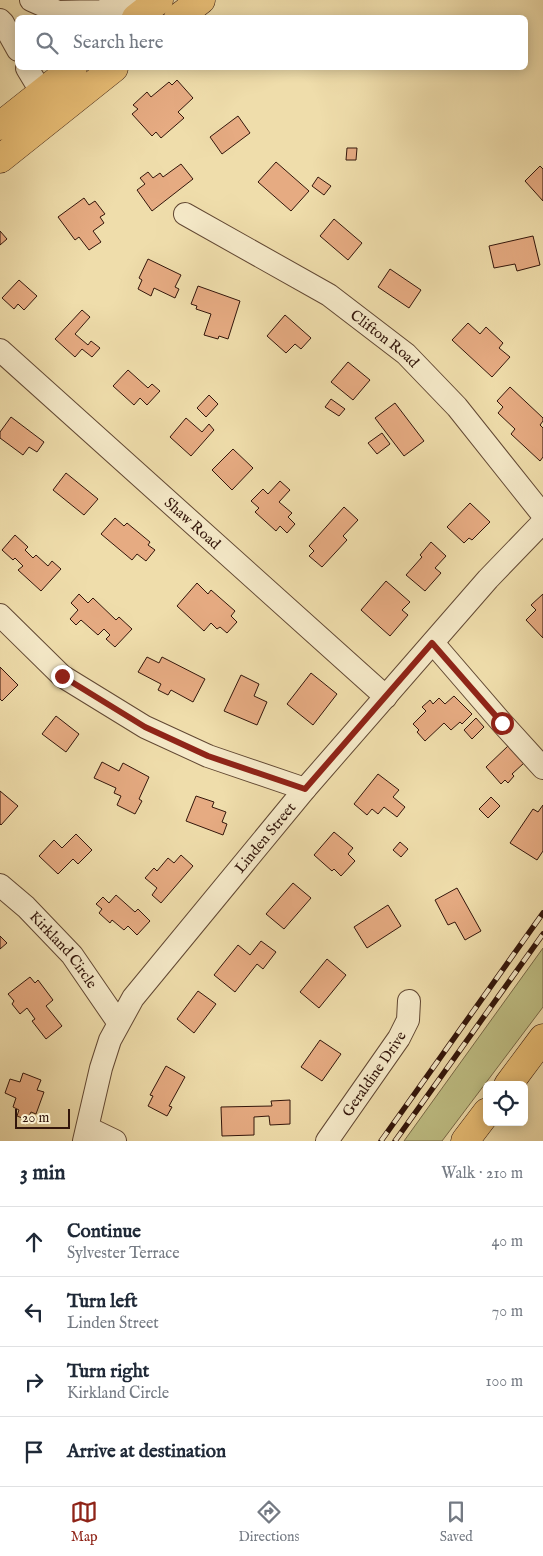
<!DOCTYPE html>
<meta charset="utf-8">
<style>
body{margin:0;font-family:"IM FELL English",serif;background:#f6f6f7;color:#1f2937}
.controls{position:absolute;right:15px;bottom:15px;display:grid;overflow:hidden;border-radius:8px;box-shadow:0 2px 12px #0003}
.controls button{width:45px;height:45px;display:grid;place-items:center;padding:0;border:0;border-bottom:1px solid #e0e1e3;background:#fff;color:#1f2937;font:25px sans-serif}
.scale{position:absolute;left:15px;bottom:12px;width:55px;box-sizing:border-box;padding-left:5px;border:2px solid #33160b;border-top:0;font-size:14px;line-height:18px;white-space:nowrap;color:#33160b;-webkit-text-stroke:4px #f5e9c8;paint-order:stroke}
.stop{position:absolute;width:15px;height:15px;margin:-11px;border:4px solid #8f2418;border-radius:50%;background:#fff}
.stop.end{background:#8f2418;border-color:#fff;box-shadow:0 1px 5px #0008}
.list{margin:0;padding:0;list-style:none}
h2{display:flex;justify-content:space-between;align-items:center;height:65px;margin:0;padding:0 20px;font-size:21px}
h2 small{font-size:16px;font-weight:400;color:#747a83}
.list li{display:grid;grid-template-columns:32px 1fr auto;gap:15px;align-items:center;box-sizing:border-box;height:70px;padding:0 20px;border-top:1px solid #e0e1e3}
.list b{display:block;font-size:19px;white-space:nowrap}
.list p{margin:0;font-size:16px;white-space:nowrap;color:#747a83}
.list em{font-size:16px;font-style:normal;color:#747a83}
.icon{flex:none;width:28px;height:28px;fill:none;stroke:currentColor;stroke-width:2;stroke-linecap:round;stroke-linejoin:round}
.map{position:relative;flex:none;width:543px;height:1141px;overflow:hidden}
.search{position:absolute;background:#fff;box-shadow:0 2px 12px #0003;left:15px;right:15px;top:15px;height:55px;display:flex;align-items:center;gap:12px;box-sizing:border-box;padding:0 18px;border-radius:8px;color:#747a83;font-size:19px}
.sheet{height:345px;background:#fff}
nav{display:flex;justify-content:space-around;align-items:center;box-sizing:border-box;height:70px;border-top:1px solid #e0e1e3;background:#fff;font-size:14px;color:#747a83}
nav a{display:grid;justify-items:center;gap:2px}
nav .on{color:#8f2418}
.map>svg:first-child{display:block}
.green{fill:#bfbf85;stroke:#796a48}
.building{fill:#e6ab82;stroke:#33160b}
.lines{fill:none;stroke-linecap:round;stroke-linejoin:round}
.minor-casing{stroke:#624833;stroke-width:24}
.major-casing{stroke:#33160b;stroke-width:29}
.highway-casing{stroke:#33160b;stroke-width:29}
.minor{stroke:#f5e9c8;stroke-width:22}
.major{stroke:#e8be76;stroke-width:28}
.highway{stroke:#e8be76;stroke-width:28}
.rail-casing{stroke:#33160b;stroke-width:5.5}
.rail{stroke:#f5e9c8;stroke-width:4;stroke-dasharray:11;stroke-linecap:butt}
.route{stroke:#8f2418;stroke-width:6}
.labels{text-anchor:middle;stroke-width:4;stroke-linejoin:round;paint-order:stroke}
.street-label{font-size:15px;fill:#33160b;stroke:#f5e9c8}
</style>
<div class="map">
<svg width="543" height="1141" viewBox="0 0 543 1141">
<rect width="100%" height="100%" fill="#efddab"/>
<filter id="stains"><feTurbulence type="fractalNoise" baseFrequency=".004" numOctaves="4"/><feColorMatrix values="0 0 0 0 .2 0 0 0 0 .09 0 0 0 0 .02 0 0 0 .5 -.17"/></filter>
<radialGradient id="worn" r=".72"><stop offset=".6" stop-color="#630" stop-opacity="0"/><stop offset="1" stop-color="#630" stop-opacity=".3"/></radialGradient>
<path class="green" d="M543 948V1007L442 1141H404Z"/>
<g class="building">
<path d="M177 80 193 98 178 112 184 118 161 138 156 132 152 136 132 114 138 109 133 105 147 92 151 97 169 82 172 85Z"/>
<path d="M238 116 250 133 222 154 210 137Z"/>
<path d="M347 148H357L356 160H346Z"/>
<path d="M276 162 309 191 291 211 258 182Z"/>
<path d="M181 164 193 179 152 211 137 190 145 184 140 178 148 172 153 178 160 173 163 177Z"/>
<path d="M540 166 543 169V201L525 181Z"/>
<path d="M318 177 331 186 324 195 312 186Z"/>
<path d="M84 198 89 205 95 201 105 214 100 217 104 223 93 231 101 242 89 250 79 237 75 240 58 217Z"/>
<path d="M334 219 362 243 348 260 320 236Z"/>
<path d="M0 231 7 239 0 245Z"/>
<path d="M533 236 540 265 517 271 515 264 494 268 489 246Z"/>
<path d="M148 259 181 275 175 287 179 289 175 298 154 288 151 296 138 289 142 280 139 278Z"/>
<path d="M390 269 421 290 409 308 378 287Z"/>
<path d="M19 280 37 296 24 310 18 304 14 309 2 298Z"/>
<path d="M198 286 240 301 228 339 219 336 218 339 204 335 211 314 196 309 197 306 191 304Z"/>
<path d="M82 310 90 317 75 334 88 345 91 341 100 348 92 357 82 349 75 357 55 339Z"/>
<path d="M285 315 311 338 301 349 295 344 286 353 267 336Z"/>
<path d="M468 323 480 334 486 327 503 343 499 348 510 357 492 377 452 340Z"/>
<path d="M348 362 370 380 353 400 331 382Z"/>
<path d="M128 370 148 388 152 384 160 391 147 405 140 398 134 405 113 386Z"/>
<path d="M510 387 543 418V421L540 425 543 428V457L540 461 511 434 515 429 498 413 503 407 497 401Z"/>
<path d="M209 395 218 404 206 417 197 408Z"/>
<path d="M331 399 345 409 339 416 325 407Z"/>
<path d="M395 403 424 441 404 456 375 418Z"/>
<path d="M11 417 44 442 37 452 29 447 23 455 0 438V432Z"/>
<path d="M186 418 202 432 209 424 214 430 191 456 170 437Z"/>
<path d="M382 433 390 444 377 454 368 443Z"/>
<path d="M233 449 253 468 232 490 212 470Z"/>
<path d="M66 473 98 499 84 515 53 490Z"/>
<path d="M280 481 290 490 279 502 292 513 288 517 295 524 287 533 280 526 276 531 255 512 259 508 251 501 263 489 268 494Z"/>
<path d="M470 503 490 522 472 540 469 538 464 543 447 527Z"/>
<path d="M344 507 358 520 343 536 347 540 322 567 309 556 314 551 309 546Z"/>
<path d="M115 518 124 526 127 523 150 542 148 545 155 550 146 561 137 554 132 560 101 534Z"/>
<path d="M15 535 28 547 25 550 33 558 36 555 48 566 52 561 61 569 41 591 18 570 23 566 15 558 13 560 2 550Z"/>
<path d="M431 542 446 556 435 568 441 573 425 591 406 575 422 557 420 555Z"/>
<path d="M386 581 410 602 402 610 408 615 390 636 361 610Z"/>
<path d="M197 583 208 594 211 590 235 611 231 616 237 622 227 633 220 627 217 629 211 623 204 631 177 606Z"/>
<path d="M79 594 88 603 93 598 116 620 119 617 132 629 115 647 106 639 110 635 104 629 98 635 81 620 76 625 70 619 78 610 71 603Z"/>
<path d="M543 594V638L526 620 536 610 531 605Z"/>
<path d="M147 657 159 663 162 657 205 679 193 702 171 690 168 695 158 690 161 684 138 672Z"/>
<path d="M0 667 18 685 2 701 0 699Z"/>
<path d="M311 673 337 694 313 725 287 704Z"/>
<path d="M241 675 259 684 254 696 267 702 257 725 224 711Z"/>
<path d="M454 696 472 714 462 724 460 722 451 730 444 723 425 741 417 732 419 730 413 724 426 711 422 707 430 700 433 704 439 698 445 704Z"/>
<path d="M56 716 79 734 66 752 42 734Z"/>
<path d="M476 718 484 727 472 739 464 730Z"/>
<path d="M508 746 524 763 512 774 514 776 508 783 505 780 501 784 486 767Z"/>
<path d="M102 762 119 771 123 763 149 777 139 799 142 801 135 814 117 805 121 796 114 793 116 788 94 778Z"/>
<path d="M378 774 399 790 393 797 405 807 397 817 384 807 378 814 372 809 367 815 354 804Z"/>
<path d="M0 791 18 806 1 825 0 824Z"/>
<path d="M196 796 214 802 212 807 226 812 222 822 227 824 223 835 186 821Z"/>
<path d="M491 797 500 806 488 818 479 809Z"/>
<path d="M543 805V851L537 860 510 843 533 809 538 812Z"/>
<path d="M334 832 353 848 348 854 355 861 341 876 334 869 332 871 314 855Z"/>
<path d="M76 834 92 850 78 864 73 859 58 874 39 856 54 840 62 848Z"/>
<path d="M400 842 408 849 401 857 393 850Z"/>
<path d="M181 855 193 866 161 903 152 895 157 888 145 878 154 868 157 871 168 858 174 863Z"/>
<path d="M293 883 311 898 284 929 266 914Z"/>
<path d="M457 888 481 931 465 940 455 922 448 925 435 900Z"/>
<path d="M116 895 135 912 138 909 150 921 137 935 128 926 124 930 112 920 110 923 99 913 102 909 96 904 103 897 109 903Z"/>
<path d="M388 905 401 926 367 948 354 927Z"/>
<path d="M0 936 7 943 0 949Z"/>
<path d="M261 941 276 952 263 969 257 964 235 992 214 975 238 945 250 955Z"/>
<path d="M327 959 346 975 319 1008 300 992Z"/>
<path d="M30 977 35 983 38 980 53 1000 46 1006 62 1026 46 1039 32 1021 35 1019 27 1008 20 1014 12 1004 14 1001 8 994Z"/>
<path d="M198 991 216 1004 194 1033 177 1019Z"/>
<path d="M320 1040 341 1054 322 1081 301 1067Z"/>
<path d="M166 1066 185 1077 169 1106 172 1107 167 1116 148 1106 153 1096 150 1095Z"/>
<path d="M23 1073 41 1080 37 1090 44 1092 36 1114 31 1112 27 1120 17 1116 19 1110 13 1107 16 1098 5 1093 10 1079 20 1082Z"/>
<path d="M290 1100V1124L270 1125 269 1116 254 1117V1135L222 1136 221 1107 272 1106 271 1101Z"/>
</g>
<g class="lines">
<g class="minor-casing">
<g id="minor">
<path d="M31 0 58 12 102 11 128 1"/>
<path d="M0 20 3 23 18 50"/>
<path d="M27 68 42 93"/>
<path id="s1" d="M185 214 329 295 406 354 457 407 543 515"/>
<path id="s2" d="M0 350 386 697"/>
<path d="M0 615 62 676 145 727 208 756 305 789"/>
<path d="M433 643 502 723 543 768"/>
<path id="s3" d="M0 885 26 907 72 955 118 1022"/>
<path d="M88 1128 115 1141"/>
<path id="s4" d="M84 1141 101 1068 110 1040 133 998 305 789 488 579 543 522"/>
<path id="s5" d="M327 1141 399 1038 408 1020 409 1001"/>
</g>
</g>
<g class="major-casing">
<g id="major">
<path d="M508 1085 543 1038"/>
<path d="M465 1141 487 1112"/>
</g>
</g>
<g class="highway-casing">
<g id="highway">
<path d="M136 18 159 0"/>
<path d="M178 18 201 0"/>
<path d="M0 126 73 68"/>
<path d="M0 159 114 68"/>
</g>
</g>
<use href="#minor" class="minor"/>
<use href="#major" class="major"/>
<use href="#highway" class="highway"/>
<g class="rail-casing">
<g id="rail">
<path d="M381 1141 543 913"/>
<path d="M395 1141 543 934"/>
</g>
</g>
<use href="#rail" class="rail"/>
</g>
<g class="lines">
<path class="route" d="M62 676 145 727 208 756 305 789 432 643 502 723"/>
</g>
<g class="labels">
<g class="street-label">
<text dy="5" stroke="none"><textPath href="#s1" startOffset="236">Clifton Road</textPath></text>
<text dy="5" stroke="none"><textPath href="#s2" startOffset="259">Shaw Road</textPath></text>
<text dy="5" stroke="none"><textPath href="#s4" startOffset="360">Linden Street</textPath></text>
<text dy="5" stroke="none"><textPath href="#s3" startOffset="91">Kirkland Circle</textPath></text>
<text dy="5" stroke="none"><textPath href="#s5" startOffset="82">Geraldine Drive</textPath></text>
</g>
</g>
<rect width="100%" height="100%" filter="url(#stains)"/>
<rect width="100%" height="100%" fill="url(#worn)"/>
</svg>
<div class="controls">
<button><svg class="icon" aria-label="locate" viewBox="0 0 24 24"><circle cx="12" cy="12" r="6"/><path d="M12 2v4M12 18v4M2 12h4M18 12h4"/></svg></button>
</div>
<div class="scale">20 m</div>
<div class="stop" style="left:502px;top:723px"></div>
<div class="stop end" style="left:62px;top:676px"></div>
<div class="search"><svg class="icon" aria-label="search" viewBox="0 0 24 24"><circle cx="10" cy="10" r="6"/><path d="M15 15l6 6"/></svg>Search here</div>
</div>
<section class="sheet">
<h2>3 min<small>Walk · 210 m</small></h2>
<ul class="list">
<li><svg class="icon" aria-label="ahead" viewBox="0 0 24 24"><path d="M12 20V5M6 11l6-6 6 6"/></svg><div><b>Continue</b><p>Sylvester Terrace</p></div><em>40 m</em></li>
<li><svg class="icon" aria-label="left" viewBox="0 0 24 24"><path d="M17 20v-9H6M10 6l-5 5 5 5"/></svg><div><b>Turn left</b><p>Linden Street</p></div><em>70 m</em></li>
<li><svg class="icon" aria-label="right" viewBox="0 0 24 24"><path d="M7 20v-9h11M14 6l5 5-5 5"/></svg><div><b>Turn right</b><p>Kirkland Circle</p></div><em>100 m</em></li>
<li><svg class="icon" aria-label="arrive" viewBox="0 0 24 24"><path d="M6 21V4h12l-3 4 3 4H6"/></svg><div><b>Arrive at destination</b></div></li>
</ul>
</section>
<nav>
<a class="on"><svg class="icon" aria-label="map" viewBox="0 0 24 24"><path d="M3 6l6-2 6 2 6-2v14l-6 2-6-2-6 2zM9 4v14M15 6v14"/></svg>Map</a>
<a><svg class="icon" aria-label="directions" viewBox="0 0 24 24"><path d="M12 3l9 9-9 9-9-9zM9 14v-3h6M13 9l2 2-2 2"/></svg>Directions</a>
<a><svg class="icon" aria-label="saved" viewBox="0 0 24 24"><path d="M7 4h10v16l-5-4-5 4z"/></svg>Saved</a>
</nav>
